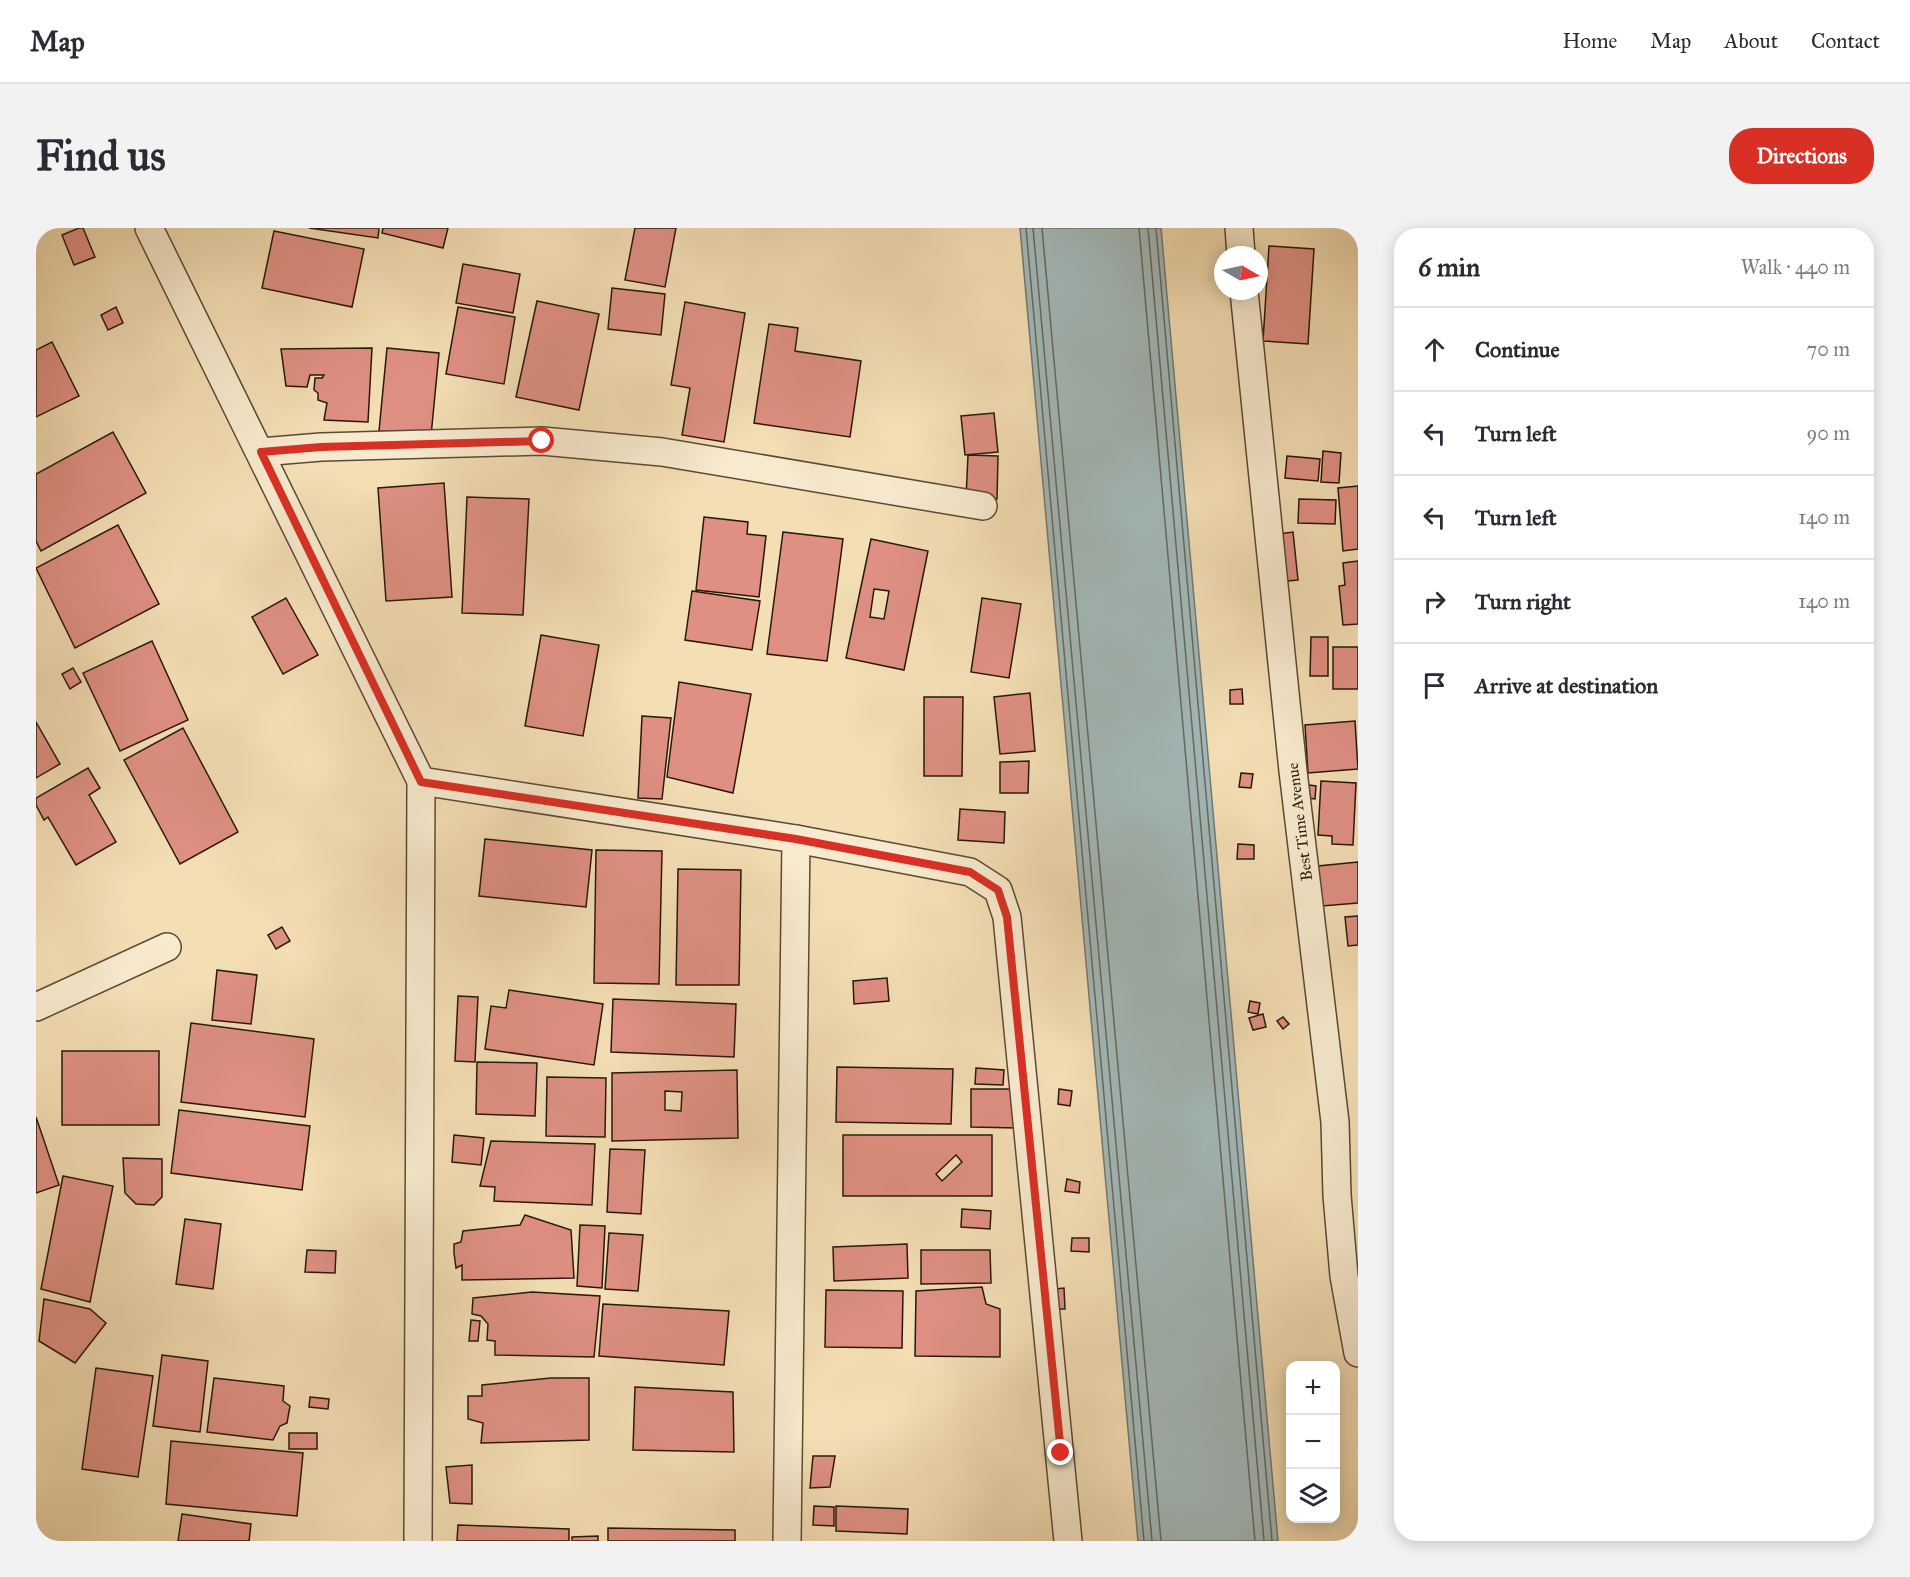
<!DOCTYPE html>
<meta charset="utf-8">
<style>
body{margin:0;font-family:"IM FELL Great Primer",serif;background:#f2f2f3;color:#2b2b33}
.controls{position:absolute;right:18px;bottom:18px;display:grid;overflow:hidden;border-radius:12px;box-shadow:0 3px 15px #0003}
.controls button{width:54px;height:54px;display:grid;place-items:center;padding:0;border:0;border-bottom:2px solid #e1e1e2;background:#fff;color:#2b2b33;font:30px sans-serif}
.compass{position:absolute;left:1178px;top:18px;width:54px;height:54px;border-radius:50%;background:#fff;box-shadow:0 3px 15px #0003;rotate:99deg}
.stop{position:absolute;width:18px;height:18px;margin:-14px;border:4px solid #d93025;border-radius:50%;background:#fff}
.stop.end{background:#d93025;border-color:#fff;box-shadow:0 2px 6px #0008}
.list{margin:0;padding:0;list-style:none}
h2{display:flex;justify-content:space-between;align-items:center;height:78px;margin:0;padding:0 24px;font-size:26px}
h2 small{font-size:20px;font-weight:400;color:#7c7c81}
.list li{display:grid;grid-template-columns:39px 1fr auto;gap:18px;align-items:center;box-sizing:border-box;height:84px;padding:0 24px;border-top:2px solid #e1e1e2}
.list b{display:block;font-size:22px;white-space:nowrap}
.list em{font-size:20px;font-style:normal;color:#7c7c81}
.icon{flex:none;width:33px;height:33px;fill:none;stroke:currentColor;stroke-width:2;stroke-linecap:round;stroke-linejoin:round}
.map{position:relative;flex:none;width:1322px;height:1313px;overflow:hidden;border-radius:24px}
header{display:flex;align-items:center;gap:36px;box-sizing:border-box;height:84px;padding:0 30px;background:#fff;border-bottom:2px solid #e1e1e2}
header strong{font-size:28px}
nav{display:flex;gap:33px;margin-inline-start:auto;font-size:21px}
.intro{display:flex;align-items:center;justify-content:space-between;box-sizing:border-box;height:144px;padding:0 36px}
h1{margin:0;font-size:42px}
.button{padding:15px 27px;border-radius:24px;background:#d93025;color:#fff;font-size:21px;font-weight:700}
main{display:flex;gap:36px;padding:0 36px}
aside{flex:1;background:#fff;border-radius:24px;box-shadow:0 3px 15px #0003}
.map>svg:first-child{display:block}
.water{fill:#a2b9b9;stroke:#717973;stroke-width:1.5}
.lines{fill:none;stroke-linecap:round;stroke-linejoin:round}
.shore{stroke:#656862;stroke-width:1.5}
.building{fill:#df9083;stroke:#28180b;stroke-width:1.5;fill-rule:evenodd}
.minor-casing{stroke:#5b4a35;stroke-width:30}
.minor{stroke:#f8eace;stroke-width:27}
.route{stroke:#d93025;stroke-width:8}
.labels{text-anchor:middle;stroke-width:4.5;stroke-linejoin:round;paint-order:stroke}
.street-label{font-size:16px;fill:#28180b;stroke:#f8eace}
</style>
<header>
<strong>Map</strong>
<nav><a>Home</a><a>Map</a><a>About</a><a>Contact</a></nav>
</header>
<div class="intro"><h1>Find us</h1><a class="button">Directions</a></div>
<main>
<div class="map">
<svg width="1322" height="1313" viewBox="0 0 1322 1313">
<rect width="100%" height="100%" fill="#f4deb4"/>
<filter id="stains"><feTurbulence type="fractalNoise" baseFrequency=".00333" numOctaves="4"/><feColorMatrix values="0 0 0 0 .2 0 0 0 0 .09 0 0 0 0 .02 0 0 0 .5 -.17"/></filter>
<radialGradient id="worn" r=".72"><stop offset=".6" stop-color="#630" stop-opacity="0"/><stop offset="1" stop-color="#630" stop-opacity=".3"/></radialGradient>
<path class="water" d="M984 0H1125L1242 1313H1102Z"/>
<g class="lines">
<g class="shore">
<path d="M990 0 1108 1313"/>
<path d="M997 0 1116 1313"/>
<path d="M1006 0 1125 1313"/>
<path d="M1103 0 1219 1313"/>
<path d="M1112 0 1228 1313"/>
<path d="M1120 0 1236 1313"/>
</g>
</g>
<g class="building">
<path d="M43 0H47L59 29 38 37 26 7Z"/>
<path d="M273 0H343L342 10Z"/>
<path d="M347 0H412L407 20 346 5Z"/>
<path d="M599 0H640L629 59 589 52Z"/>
<path d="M238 3 328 21 316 79 226 60Z"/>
<path d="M1233 18 1278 21 1272 116 1227 113Z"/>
<path d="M427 36 484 46 477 85 420 75Z"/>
<path d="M576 60 629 66 625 107 572 101Z"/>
<path d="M501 73 563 86 543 182 480 169Z"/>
<path d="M649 74 709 85 688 214 646 207 654 160 635 157Z"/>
<path d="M80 79 87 95 72 102 65 87Z"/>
<path d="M422 79 479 89 468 156 410 146Z"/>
<path d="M733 96 762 100 759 123 825 133 814 209 718 195Z"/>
<path d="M16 114 43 168 0 189V122Z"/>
<path d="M336 120 332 194 288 192 291 175 282 172V165L278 162 279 150H286L288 147H274L271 159 250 158 245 121Z"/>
<path d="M351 120 403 125 395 208 343 203Z"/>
<path d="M958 185 962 224 929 227 925 188Z"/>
<path d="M77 204 110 265 5 323 0 313V246Z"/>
<path d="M1287 223 1305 225 1303 255 1285 254Z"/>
<path d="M932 227 962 228 961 271 930 270Z"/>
<path d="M1251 228 1284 231 1282 253 1249 250Z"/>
<path d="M408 255 416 369 350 373 342 260Z"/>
<path d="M1322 258V321L1307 323 1302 260Z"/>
<path d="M431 269 493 271 487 387 426 385Z"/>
<path d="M1263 271 1300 272 1299 296 1262 295Z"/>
<path d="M668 289 712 294 711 306 730 308 723 369 660 362Z"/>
<path d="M82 297 123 376 39 420 0 340Z"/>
<path d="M747 304 807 311 791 433 731 426Z"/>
<path d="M1257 304 1262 352 1240 354 1235 307Z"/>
<path d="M835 311 892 323 868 442 810 430ZM838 361 853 363 848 391 834 389Z"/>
<path d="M1322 333V396L1307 397 1303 358 1309 357 1307 335Z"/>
<path d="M656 363 724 373 716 422 649 412Z"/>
<path d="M250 370 282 427 247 446 216 389Z"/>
<path d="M946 370 985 376 973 450 935 444Z"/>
<path d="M505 407 563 417 547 508 489 498Z"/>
<path d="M1275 409H1292V448H1274Z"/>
<path d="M116 413 152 492 84 523 47 445Z"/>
<rect x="1297" y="419" width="25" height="42"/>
<path d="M37 440 45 454 34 461 26 446Z"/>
<path d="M643 454 715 466 697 565 631 549Z"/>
<path d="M1206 461 1207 476H1194V462Z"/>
<path d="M994 465 999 523 964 526 958 469Z"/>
<path d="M888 469H927L926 548H888Z"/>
<path d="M606 488 635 490 626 571 602 570Z"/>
<path d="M1319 493 1322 541 1272 545 1269 497Z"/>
<path d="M0 494 24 536 0 550Z"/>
<path d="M147 500 202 604 144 636 88 532Z"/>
<path d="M993 533 992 565H964V534Z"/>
<path d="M52 540 64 560 53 567 80 614 40 637 12 589 8 592 0 577V570Z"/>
<path d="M1205 545 1217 546 1215 560 1203 559Z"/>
<path d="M1285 553 1320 555 1317 617 1296 616V608L1282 607Z"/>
<path d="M1265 556 1280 558 1279 571 1263 569Z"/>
<path d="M924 581 969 584 968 615 922 612Z"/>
<path d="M449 611 556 622 550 679 443 668Z"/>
<path d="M1202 616 1218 617V631H1201Z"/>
<path d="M560 622 626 623 623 756 558 755Z"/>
<path d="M1322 634V675L1286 678 1282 638Z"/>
<path d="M642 641 705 642 703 757H640Z"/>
<path d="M1322 688V717L1312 718 1309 689Z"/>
<path d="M246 699 254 713 240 721 232 707Z"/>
<path d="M181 742 221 747 215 796 176 792Z"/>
<path d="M851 750 853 773 818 776 817 753Z"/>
<path d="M473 762 567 776 558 837 449 821 455 778 470 780Z"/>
<path d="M422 768 442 769 439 834 419 833Z"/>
<path d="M577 771 700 776 698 829 575 824Z"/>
<path d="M1214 773 1224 775 1222 786 1212 784Z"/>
<path d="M1227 786 1230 799 1217 802 1213 790Z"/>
<path d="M1247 789 1253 796 1247 801 1241 793Z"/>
<path d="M155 795 278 811 269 889 145 874Z"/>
<rect x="26" y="823" width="97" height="74"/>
<path d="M441 834 501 835 499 888 440 886Z"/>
<path d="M801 839 917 841 915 896 800 894Z"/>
<path d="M940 840 968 842 967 857 939 856Z"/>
<path d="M701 842 702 910 576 913V845ZM629 863 646 864 645 883 629 882Z"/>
<path d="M511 849 570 850 569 909 510 908Z"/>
<path d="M935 861H983V900L935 899Z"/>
<path d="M1023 861 1036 863 1034 878 1022 876Z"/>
<path d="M143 882 274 898 266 962 135 945Z"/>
<path d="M0 889 23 957 0 965Z"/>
<path d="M418 907 448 910 445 937 416 934Z"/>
<path d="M807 907H956V968H807ZM920 927 926 934 906 953 900 946Z"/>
<path d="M455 913 559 916 556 977 458 973 459 959 444 958Z"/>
<path d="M574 921 609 922 605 986 571 984Z"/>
<path d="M87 930 126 931V969L118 977 100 976 89 965Z"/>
<path d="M27 948 77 958 54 1074 5 1061Z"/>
<path d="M1031 951 1044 954 1043 965 1029 963Z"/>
<path d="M926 981 955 983 954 1001 925 999Z"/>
<path d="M489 987 535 1002 538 1050 426 1052V1037L420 1040 418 1025V1016L425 1014 427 1003 484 997Z"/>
<path d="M149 991 185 996 177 1061 140 1056Z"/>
<path d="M544 997 569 998 566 1060 541 1058Z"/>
<path d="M573 1005 607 1007 602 1063 569 1061Z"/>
<path d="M1036 1010H1053V1024L1035 1023Z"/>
<path d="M871 1016 872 1050 798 1053 797 1019Z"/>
<path d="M271 1022 300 1023 299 1045 269 1044Z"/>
<path d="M885 1022H954L955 1055 885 1056Z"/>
<path d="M946 1059 950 1076 964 1081V1129L879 1128 880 1063Z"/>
<path d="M1028 1060 1029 1081H1021L1020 1061Z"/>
<path d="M790 1062 867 1063 866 1120 789 1119Z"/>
<path d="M496 1064 564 1068 558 1129 459 1127V1113L451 1112 452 1096 445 1088 436 1086 437 1070Z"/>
<path d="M8 1071 54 1081 70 1095 39 1135 3 1113Z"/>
<path d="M567 1076 693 1083 688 1137 563 1128Z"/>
<path d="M435 1092 444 1093 442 1113H433Z"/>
<path d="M126 1127 172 1133 164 1204 117 1198Z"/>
<path d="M60 1140 117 1148 102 1249 46 1241Z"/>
<path d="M178 1150 248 1158 247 1173 254 1178 251 1195 244 1198 237 1212 171 1204Z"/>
<path d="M515 1150H553V1212L445 1215 447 1195 432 1191V1168H446V1157Z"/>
<path d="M599 1159 697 1164 698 1224 597 1222Z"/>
<path d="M274 1169 293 1171 292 1181 273 1179Z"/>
<rect x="253" y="1205" width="28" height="16"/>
<path d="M135 1213 267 1225 261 1288 130 1276Z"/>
<path d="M777 1228H799L794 1259 774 1260Z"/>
<path d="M436 1237V1276L414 1275 410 1239Z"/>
<path d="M778 1278 798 1279V1298L777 1297Z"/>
<path d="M800 1278 872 1281 871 1306 800 1303Z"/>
<path d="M146 1286 215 1296 213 1313H142Z"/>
<path d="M422 1297 533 1301V1313H421Z"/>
<path d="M572 1300 699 1302V1313H572Z"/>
<path d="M562 1308V1313H536V1309Z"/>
</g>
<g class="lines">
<g class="minor-casing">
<g id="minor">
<path d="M113 0 385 553 382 1313"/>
<path d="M1203 0 1205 27"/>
<path d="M1208 63 1257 543 1299 894 1301 967 1308 1048 1322 1125"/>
<path d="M225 224 285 219 506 213 626 224 947 278"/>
<path d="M385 553 760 611 751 1313"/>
<path d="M760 611 934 644 962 662 971 689 1032 1313"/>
<path d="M0 779 131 719"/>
</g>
</g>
<use href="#minor" class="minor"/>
</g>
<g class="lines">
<path class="route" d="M506 213 285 219 225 224 385 554 760 611 934 644 962 662 971 689 1025 1225"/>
</g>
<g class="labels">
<g class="street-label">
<text transform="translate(1263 594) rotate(-97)" y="6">Best Time Avenue</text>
</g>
</g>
<rect width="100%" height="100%" filter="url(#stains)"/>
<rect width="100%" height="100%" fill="url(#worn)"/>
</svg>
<div class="controls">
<button>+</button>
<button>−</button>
<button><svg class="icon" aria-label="layers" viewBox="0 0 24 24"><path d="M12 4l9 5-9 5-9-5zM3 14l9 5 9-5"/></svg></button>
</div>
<svg class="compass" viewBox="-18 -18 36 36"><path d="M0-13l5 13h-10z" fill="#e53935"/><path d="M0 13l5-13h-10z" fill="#7c7c81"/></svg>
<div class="stop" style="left:506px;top:213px"></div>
<div class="stop end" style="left:1025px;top:1225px"></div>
</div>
<aside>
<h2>6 min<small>Walk · 440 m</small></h2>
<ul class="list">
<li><svg class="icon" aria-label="ahead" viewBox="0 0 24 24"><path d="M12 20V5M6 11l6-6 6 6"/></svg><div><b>Continue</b></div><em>70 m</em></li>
<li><svg class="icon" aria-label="left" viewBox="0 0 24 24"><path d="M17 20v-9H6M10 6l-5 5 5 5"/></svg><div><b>Turn left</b></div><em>90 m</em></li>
<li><svg class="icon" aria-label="left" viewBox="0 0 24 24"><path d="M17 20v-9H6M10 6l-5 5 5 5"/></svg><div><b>Turn left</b></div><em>140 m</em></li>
<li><svg class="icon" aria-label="right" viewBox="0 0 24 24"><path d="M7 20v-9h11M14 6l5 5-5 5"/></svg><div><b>Turn right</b></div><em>140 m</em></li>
<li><svg class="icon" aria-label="arrive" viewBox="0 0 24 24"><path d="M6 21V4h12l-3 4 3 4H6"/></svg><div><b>Arrive at destination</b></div></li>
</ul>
</aside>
</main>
